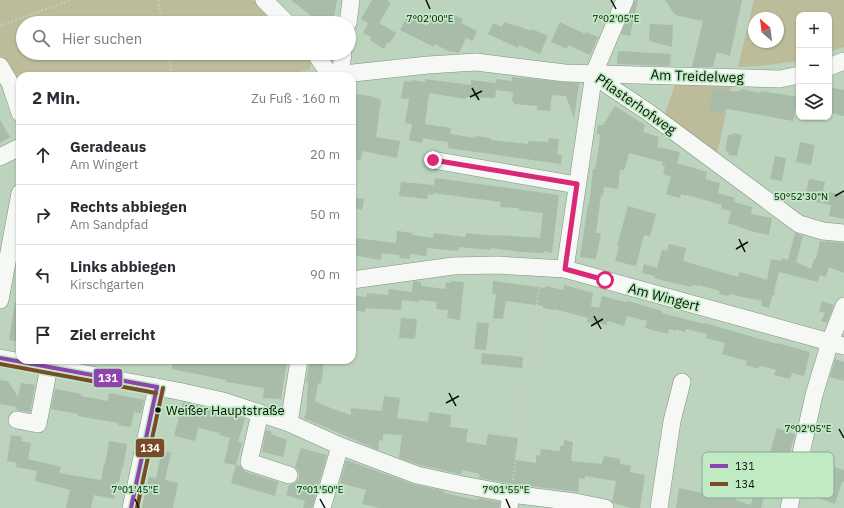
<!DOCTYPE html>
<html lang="de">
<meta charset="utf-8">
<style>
body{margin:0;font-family:"IBM Plex Sans",sans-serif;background:#f2f2f3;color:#2b2b33}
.controls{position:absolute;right:12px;top:12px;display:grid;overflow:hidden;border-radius:8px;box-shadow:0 1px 3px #0004}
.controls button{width:36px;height:36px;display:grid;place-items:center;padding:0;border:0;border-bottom:1px solid #e1e1e2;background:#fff;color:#2b2b33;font:20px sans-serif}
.compass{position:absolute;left:748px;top:12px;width:36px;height:36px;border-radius:50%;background:#fff;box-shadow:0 1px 3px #0004;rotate:332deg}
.stop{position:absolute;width:12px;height:12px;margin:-9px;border:3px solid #db2777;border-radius:50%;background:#fff}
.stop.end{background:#db2777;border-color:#fff;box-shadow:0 1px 4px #0008}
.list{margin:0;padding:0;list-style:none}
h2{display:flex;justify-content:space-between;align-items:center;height:52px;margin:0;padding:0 16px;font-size:17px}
h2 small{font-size:13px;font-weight:400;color:#7c7c81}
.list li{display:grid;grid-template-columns:26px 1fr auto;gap:12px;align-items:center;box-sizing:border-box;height:60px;padding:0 16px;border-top:1px solid #e1e1e2}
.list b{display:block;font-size:15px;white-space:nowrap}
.list p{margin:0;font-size:13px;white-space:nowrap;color:#7c7c81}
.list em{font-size:13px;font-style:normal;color:#7c7c81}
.icon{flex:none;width:22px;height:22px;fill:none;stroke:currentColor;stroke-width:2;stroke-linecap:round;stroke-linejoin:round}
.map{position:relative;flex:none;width:844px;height:508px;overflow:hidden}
.search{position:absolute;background:#fff;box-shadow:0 1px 3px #0004;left:16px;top:16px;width:340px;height:44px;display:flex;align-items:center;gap:10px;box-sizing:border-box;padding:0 14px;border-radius:22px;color:#7c7c81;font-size:15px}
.panel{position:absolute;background:#fff;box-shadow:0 1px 3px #0004;left:16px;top:72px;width:340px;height:292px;border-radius:12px}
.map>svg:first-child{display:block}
.green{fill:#bdbc9a;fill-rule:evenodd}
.building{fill:#a8bca9}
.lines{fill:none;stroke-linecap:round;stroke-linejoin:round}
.minor-casing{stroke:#819282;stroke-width:18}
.path{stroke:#c5cbc6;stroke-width:2;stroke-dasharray:2 2;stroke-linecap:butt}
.minor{stroke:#f5f8f5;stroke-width:17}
.bus-1-casing{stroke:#c0eac3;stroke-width:7}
.bus-2-casing{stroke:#c0eac3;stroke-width:7}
.bus-1{stroke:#8e44ad;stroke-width:4}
.bus-2{stroke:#7a4b2a;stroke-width:4}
.route{stroke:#db2777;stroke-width:5}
.ticks{fill:none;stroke:#051306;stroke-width:1.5}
.bus-dot{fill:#051306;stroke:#c0eac3;stroke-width:1.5}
.labels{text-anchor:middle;stroke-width:3.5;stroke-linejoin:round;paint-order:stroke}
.bus-label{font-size:13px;fill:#051306;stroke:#c0eac3;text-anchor:start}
.street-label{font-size:14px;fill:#051306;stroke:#c0eac3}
.key{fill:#c0eac3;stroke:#88aa8a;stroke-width:1}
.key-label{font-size:11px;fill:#051306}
.ticks-label{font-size:10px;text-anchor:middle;fill:#051306;stroke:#c0eac3;stroke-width:3.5;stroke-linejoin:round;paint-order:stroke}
.line-badge{stroke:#c0eac3;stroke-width:1.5}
.badge-label{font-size:11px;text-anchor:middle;font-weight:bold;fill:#fff}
</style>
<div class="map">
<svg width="844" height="508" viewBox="0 0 844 508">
<rect width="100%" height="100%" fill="#bcd3be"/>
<g class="green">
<path d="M0 0H253L277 23H23V53H307C311 59 313 63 309 70L272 76H20V94L13 75 0 55Z"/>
<path d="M754 0H844V47L829 52V15H799V61L760 66 738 67ZM754 18H778V42H754Z"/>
<path d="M676 81 732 82 717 155 665 114Z"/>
</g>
<g class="building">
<path d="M291 0H337L333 23H319V22L310 20V15Z"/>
<path d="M372 0H387L391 3 379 23 396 33 390 43 388 42 384 49 370 40 371 37 363 33 368 23 361 19Z"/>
<path d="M635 0H638L630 36 621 34Z"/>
<path d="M665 0H742L730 56 717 52 713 67H692L703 21 675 15Z"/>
<path d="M451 13 463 19 461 23 477 31 473 41 466 38 459 53 448 51 435 44 434 47 400 30 408 16 427 26 433 14 447 21Z"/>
<path d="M504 22 515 26V25L531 31 532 29 548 36 540 54 519 45 518 48 488 34 493 23 502 27Z"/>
<path d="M560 22 585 34 586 32 598 37 590 55 568 45 567 49 551 42Z"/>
<path d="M650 24 673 25 672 47 649 41Z"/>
<path d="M618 51 671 54 670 66 617 64Z"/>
<path d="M512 77 579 83 574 119 566 96 552 95 550 111 537 110V106L514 104V102H512L513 92 496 90 495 98 466 97V99L429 93 425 124 451 128 450 134 475 138 476 136 491 138V140L528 144V141L548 142 549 138 559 139 557 155H562L561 164 448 148V142L433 140 423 138 422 143 409 140 412 124 405 123 409 99 401 98 404 81 411 82 412 80 425 82V79L471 85V80L496 83 497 79 512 81Z"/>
<path d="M829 87 844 90V116L830 113 831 107 829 106Z"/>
<path d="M718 88 737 92V91H741V89L760 93 761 91 799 97V107L796 106 793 121 723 108 722 113 709 111 713 89 718 90Z"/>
<path d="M354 94 370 96 381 100 376 137 400 141 397 158 362 151 361 160 352 159V111Z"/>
<path d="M615 106 645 125 643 132 659 137 657 147 680 152 677 163 707 172 705 179 720 183 718 193 735 198 734 202 752 207 751 214 772 218 769 235 751 231 728 223 731 211 721 209 722 205 687 195V196L681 194 680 198 666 194 671 177 663 174 665 166H662L663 162 629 153 625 168H624V170H620L618 189 604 187 603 196 601 195 596 233H601L596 259 580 257 588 204 589 205 593 169H595L599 146 600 134H597L598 125H603Z"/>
<path d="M0 120 10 137 0 143Z"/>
<path d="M732 133 742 135 737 156 728 155 729 152 725 151 728 135H732Z"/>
<path d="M800 142 815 145 811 165 796 162Z"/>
<path d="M775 156 786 158 782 181 770 179Z"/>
<path d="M435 178 559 195 552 253 544 251V253L522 252 491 248V250L459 247 458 251 427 248 426 256 410 254V259L399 258 400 255 382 253 381 260 352 255V245H354L355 238 396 243 397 231 413 233 412 235 433 238 434 233 465 237 466 233 497 236 498 235 540 238 543 213 519 210V208L500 207 501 202 433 193Z"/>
<path d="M809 179 825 182 823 191 844 195V219L829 216 831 205 812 201 814 194 806 192Z"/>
<path d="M401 182 434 185 433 195 428 194 427 199 399 196Z"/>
<path d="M352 197 364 199 362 210 352 208Z"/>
<path d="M628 206 656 214 650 236 644 235 636 266 615 261 619 247 617 246Z"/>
<path d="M795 233 803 236 796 262 811 269 814 259H816L820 241 844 243V273L829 267 826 277 820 275 818 282 779 272 774 291 775 293 772 297 769 308 761 306 762 301 729 294V296L719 294 720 291 698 285V286L692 285 691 287 665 281 654 278 655 276 642 273 644 264 657 268 662 250 667 251 669 244 686 248 683 261 738 277 740 272 767 280 771 259 781 261 782 258 788 260Z"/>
<path d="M415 281 421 282V286L445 289 446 282 451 283V281L464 282 460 320 447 318 448 310 436 309 437 302 419 300V302L402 300 401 310 365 308V312L352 310V295L366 297 367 293 388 295 389 289 412 292 413 282Z"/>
<path d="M493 281 545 288 546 286 563 290 564 285 593 293 591 306 599 308 602 296 625 302 628 301 662 311V313L704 324 705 323 777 344V343L810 352 804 376 792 373 790 379 774 375 776 370 761 366 754 369 753 367 746 365 747 361 722 354 725 343 706 338 707 334 686 329 685 332 676 329V331L669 329 668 334 645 328 647 321 627 316 624 326 608 321 606 325 596 322V324L587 322 588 318 554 309V310L543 308V306L506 301 503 319 493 318 496 294H492Z"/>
<path d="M822 301 834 305 827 323 821 321 825 313 819 311Z"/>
<path d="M15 302H20V342L9 340Z"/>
<path d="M401 318 417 319 415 339 399 338Z"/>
<path d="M477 322 489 323 486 350 474 349Z"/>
<path d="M482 353 523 357 522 368 481 364Z"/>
<path d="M835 359 844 362V381L830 377Z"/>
<path d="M173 360H229V361L248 364 249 360H287L281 399 263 398 264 388 226 382V380L172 369Z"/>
<path d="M310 360H322L324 361 321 384 318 383 315 401H314L333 409 351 415V408L382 411 384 396 400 398 397 418 428 422 429 412 451 415 450 427 468 429 466 442 486 445 488 434 518 438 515 460 536 463V455L540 456 541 449 560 451V446H563L564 440 573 442 571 461 602 464 604 456 620 459V464L631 466 630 472 645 475 640 508H631L613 503 612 502 616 481 585 476V479L579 478 578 492 513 484 479 478 480 474 462 470 461 474H460L420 465 399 458 402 435 383 434V441L379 440 378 450 304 418 306 413 308 382H306Z"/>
<path d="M0 380 8 381 18 397 21 383 35 385 30 412 16 410 17 407 0 404Z"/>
<path d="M55 389 82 394 81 396 108 401 109 393 144 400 141 413 134 412 131 427 118 425V423L78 416V414L51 409Z"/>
<path d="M183 402 220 411 245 419 238 442 242 443 236 465 240 466 246 472 278 482 275 496 231 483 236 465 224 463 230 438 219 435 220 433 198 428 195 441 174 436Z"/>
<path d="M777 428 795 434 783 476 765 471Z"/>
<path d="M266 430 272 432 271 434 287 440 283 457 262 452Z"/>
<path d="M11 435 22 437 21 441 31 443 28 459 61 467 59 473 101 480 104 464H105L109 441 127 444 123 468 122 467 119 482H116L114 499 94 495 91 508H66L70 490 35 481 37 471 16 467 17 463 7 461Z"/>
<path d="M301 448 327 455 312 508H303L305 501 286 495 289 485 295 483 299 478V473L295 467Z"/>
<path d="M162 451 171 453 165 480 178 483 173 508H142L149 477 156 478Z"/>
<path d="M346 460 413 484 444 491V493L477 500 478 498 500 502 499 508H379L362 504 366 490 340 483Z"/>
<path d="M809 466 830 472 831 466 844 470V482H842L835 504 814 496 819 478 807 475Z"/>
<path d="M761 470 772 473 761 508H676L679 488 720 497 722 490 737 493 735 500 751 505Z"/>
</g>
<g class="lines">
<g class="minor-casing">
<g id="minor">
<path d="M264 0 287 23"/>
<path d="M348 23 351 0"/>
<path d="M315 53 330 75"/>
<path d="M0 66 10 83 20 113"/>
<path d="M829 67 844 61"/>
<path d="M594 73 609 86 648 112 799 224 823 231 844 233"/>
<path d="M325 76 428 65 476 62 565 73 780 79 799 75"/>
<path d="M340 76 343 53"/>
<path d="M0 157 20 147"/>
<path d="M433 160 577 185"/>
<path d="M565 269 594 73 625 0"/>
<path d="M352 280 453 266 497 265 565 269 844 346"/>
<path d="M0 300 20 193"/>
<path d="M0 358 178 391 223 401 289 423 340 446 417 475 458 484 511 494 575 502 605 508"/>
<path d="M260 413 249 462 289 475"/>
<path d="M17 420 38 424 49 367"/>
<path d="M289 423 299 360"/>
<path d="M131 508 157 387"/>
<path d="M322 508 340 446"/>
<path d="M509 508 511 494"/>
<path d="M659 508 672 421 682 382"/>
<path d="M789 508 814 395 830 342 844 306"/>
</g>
</g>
<g class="path">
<path d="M158 0 162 23"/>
<path d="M0 26 71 0"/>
<path d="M168 53 172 76"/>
<path d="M513 480 540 281"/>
</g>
<use href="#minor" class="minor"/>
<g class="bus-1-casing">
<g id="bus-1">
<path d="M0 358 157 387"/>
<path d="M131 508 157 387"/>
</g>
</g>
<g class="bus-2-casing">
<g id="bus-2">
<path d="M0 364 156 393"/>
<path d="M137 508 163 388"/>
</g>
</g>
<use href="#bus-1" class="bus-1"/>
<use href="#bus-2" class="bus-2"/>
</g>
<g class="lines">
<path class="route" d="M433 160 577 184 565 269 605 280"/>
</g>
<path class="ticks" d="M426 0 430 9M611 0 616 9M472 88 479 100M470 97 482 91M835 196 844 191M739 239 745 252M736 249 748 242M594 316 601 329M591 326 603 319M449 393 456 406M446 403 459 396M839 429 844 438M135 499 139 508M320 499 325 508M506 499 510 508"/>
<circle class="bus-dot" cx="158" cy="410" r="3.5"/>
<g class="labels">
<g class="bus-label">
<text x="166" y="415">Weißer Hauptstraße</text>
</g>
<g class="street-label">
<text transform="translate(697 76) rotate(2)" y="5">Am Treidelweg</text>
<text transform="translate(636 104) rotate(35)" y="5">Pflasterhofweg</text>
<text transform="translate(664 297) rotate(15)" y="5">Am Wingert</text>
</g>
</g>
<rect x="702" y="452" width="132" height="46" rx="6" class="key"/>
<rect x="710" y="464" width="18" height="4" fill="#8e44ad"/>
<rect x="710" y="482" width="18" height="4" fill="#7a4b2a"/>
<g class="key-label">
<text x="735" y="470">131</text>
<text x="735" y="488">134</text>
</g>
<g class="ticks-label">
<text x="430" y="22">7°02'00"E</text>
<text x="616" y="22">7°02'05"E</text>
<text x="801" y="200">50°52'30"N</text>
<text x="808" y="432">7°02'05"E</text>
<text x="135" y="493">7°01'45"E</text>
<text x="320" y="493">7°01'50"E</text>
<text x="506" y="493">7°01'55"E</text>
</g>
<g class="line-badge">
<rect x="93" y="368" width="30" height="20" rx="4" fill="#8e44ad"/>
<rect x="135" y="438" width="30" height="20" rx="4" fill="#7a4b2a"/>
</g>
<g class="badge-label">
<text x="108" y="382">131</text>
<text x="150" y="452">134</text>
</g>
</svg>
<div class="controls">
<button>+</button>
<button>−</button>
<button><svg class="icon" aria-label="layers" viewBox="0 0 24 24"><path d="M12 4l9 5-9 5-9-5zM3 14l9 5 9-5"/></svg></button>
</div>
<svg class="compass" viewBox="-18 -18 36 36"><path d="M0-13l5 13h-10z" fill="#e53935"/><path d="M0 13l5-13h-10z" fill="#7c7c81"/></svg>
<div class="stop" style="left:605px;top:280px"></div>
<div class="stop end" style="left:433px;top:160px"></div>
<div class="search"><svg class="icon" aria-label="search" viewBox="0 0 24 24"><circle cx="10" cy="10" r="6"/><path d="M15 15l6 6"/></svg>Hier suchen</div>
<section class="panel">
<h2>2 Min.<small>Zu Fuß · 160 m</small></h2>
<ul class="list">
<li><svg class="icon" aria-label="ahead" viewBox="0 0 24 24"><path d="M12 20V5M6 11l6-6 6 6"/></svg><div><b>Geradeaus</b><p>Am Wingert</p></div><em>20 m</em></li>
<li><svg class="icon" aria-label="right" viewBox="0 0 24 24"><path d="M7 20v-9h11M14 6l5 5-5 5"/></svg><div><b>Rechts abbiegen</b><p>Am Sandpfad</p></div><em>50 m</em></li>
<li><svg class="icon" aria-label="left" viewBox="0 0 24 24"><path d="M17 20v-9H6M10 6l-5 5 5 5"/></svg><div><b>Links abbiegen</b><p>Kirschgarten</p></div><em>90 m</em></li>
<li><svg class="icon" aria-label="arrive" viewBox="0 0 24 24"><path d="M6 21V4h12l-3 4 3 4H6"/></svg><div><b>Ziel erreicht</b></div></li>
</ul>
</section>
</div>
